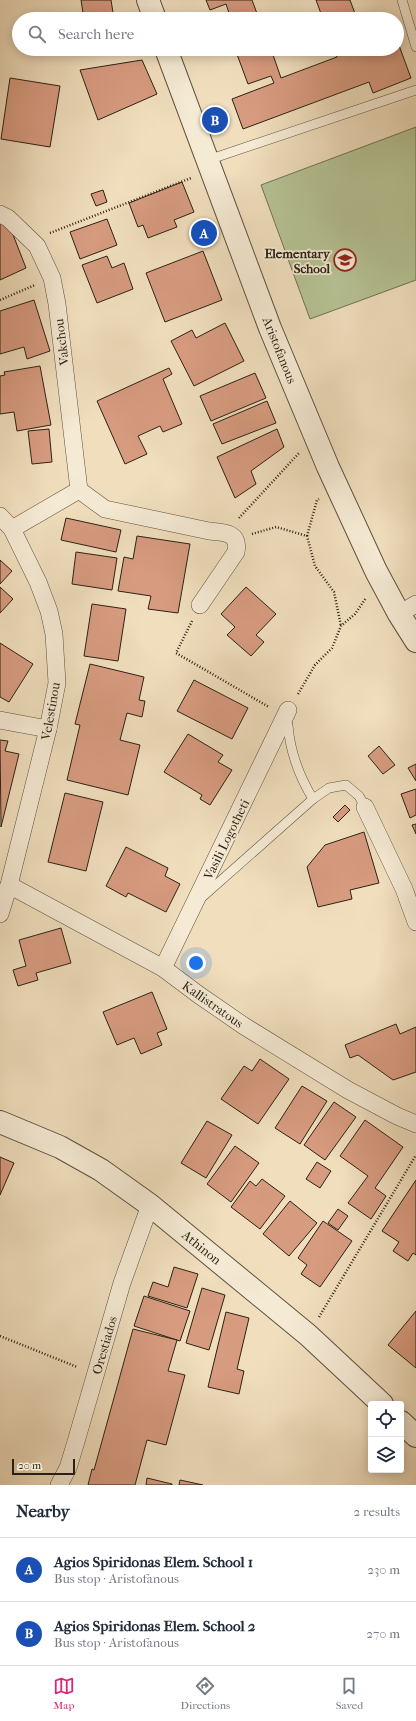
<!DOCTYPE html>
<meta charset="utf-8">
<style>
body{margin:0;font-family:"IM FELL French Canon",serif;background:#f6f6f7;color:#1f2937}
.controls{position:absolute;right:12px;bottom:12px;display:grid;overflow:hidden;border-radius:4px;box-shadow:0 2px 10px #0003}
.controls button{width:36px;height:36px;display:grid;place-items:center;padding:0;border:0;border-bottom:1px solid #e0e1e3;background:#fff;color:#1f2937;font:20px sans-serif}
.scale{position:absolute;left:12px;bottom:10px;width:63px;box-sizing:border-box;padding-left:4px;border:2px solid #2c2214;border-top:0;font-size:11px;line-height:14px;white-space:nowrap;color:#2c2214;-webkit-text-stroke:3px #f5ead4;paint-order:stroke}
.you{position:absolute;left:196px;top:963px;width:14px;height:14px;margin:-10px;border:3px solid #fff;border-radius:50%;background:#1a73e8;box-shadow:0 0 0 6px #1a73e833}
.badge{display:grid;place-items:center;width:26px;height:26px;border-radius:50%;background:#db2777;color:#fff;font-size:13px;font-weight:700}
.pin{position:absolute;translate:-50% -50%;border:2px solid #fff;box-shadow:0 1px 4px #0006}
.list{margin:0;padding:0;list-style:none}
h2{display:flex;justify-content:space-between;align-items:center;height:52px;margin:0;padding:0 16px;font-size:17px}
h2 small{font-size:13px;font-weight:400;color:#747a83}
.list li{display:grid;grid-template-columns:26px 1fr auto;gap:12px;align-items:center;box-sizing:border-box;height:64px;padding:0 16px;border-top:1px solid #e0e1e3}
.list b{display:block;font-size:15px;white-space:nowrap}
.list p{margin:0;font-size:13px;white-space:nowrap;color:#747a83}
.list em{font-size:13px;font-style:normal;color:#747a83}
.icon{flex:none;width:22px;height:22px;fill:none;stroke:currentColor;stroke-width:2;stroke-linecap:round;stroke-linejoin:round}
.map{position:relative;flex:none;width:416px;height:1485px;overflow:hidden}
.search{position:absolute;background:#fff;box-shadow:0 2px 10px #0003;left:12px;right:12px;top:12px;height:44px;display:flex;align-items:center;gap:10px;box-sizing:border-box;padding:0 14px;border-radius:22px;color:#747a83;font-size:15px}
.sheet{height:180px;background:#fff}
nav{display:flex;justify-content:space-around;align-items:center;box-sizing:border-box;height:56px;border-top:1px solid #e0e1e3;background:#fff;font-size:11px;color:#747a83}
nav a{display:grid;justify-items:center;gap:2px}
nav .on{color:#db2777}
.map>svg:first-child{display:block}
.green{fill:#b5c294;stroke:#707254}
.building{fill:#d79b80;stroke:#2c2214}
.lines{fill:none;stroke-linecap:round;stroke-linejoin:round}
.service-casing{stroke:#5d513e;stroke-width:10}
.minor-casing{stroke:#5d513e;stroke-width:18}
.tertiary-casing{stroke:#5d513e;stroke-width:24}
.path{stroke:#2c2214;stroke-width:2.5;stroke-dasharray:1 2;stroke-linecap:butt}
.service{stroke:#f5ead4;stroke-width:9}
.minor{stroke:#f5ead4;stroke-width:17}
.tertiary{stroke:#f5ead4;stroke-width:22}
.labels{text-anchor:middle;stroke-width:3.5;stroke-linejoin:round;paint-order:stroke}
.poi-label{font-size:13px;font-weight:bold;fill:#2c2214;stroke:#f5ead4;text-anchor:end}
.street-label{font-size:13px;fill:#2c2214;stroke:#f5ead4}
</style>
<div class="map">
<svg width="416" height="1485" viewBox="0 0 416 1485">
<rect width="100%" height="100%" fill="#f0debd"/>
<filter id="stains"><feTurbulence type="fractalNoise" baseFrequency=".005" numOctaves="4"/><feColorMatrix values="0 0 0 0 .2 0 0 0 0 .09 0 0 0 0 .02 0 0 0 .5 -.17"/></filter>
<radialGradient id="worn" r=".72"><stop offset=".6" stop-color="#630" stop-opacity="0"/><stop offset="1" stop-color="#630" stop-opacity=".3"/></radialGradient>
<path class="green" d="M416 127V280L310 319 261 185Z"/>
<g class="building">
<path d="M81 0H111L114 19H84Z"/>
<path d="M206 0H252L259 19H231L226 4 210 10Z"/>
<path d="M316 0H350L357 19H323Z"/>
<path d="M397 40 411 78 373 93 369 82 243 129 232 99 274 83 271 76 248 84 235 49H271L281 78 337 57 334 49H397Z"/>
<path d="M142 60 157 94 98 120 80 70Z"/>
<path d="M10 78 60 86 50 147 1 139Z"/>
<path d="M182 182 194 212 174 220 177 227 148 238 143 225 138 227 129 203Z"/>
<path d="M103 190 107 202 96 206 91 194Z"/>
<path d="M107 219 117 245 80 259 70 232Z"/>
<path d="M0 223 10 227 26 268 0 280Z"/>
<path d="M203 251 222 300 165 322 146 273Z"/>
<path d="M107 256 112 268 124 263 133 289 97 303 82 265Z"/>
<path d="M34 300 50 351 27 359 24 347 0 354V311Z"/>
<path d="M225 323 244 361 194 386 171 341 192 330 196 338Z"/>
<path d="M40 366 51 425 17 431 14 412 0 414V376L5 375 4 372Z"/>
<path d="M169 368 172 374 163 379 182 424 163 432 160 426 138 436 147 454 125 464 97 401Z"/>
<path d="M255 373 266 398 211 421 200 396Z"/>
<path d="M267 401 276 423 222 444 213 424Z"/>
<path d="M49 429 52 462 32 464 28 431Z"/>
<path d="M277 429 284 447 251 471 256 484 235 498 217 457Z"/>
<path d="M66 518 121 530 116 552 61 540Z"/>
<path d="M137 536 190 544 178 613 148 609 151 596 118 591 124 557 133 559Z"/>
<path d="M76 552 117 558 112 590 72 584Z"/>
<path d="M0 560 12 571 0 584Z"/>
<path d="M0 587 13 599 0 613Z"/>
<path d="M246 587 276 614 256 635 264 642 251 656 227 635 235 627 221 614Z"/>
<path d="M92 604 126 609 118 661 84 656Z"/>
<path d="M0 643 33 664 9 702 0 697Z"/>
<path d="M90 664 144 677 139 700 145 701 142 717 127 713 120 740 140 745 128 795 67 780 80 725 75 724Z"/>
<path d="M194 680 248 708 232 739 177 711Z"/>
<path d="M188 734 223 755 218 762 232 770 210 805 200 799 202 795 164 772Z"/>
<path d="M0 740 8 741 5 751 19 754 1 827Z"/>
<path d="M379 746 395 765 383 774 368 756Z"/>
<path d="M416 764V781L408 768Z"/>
<path d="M416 789V815L410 818 401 794Z"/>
<path d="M65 793 103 802 86 871 48 862Z"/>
<path d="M345 805 350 810 338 822 333 817Z"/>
<path d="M416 824V834L412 825Z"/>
<path d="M364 832 379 883 350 890 352 899 318 907 307 867 325 845Z"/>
<path d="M126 847 168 868 165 876 180 884 166 912 128 893 126 897 106 886Z"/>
<path d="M61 928 71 963 36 973 38 980 18 986 13 970 26 966 19 940Z"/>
<path d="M152 992 167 1029 157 1033 162 1045 141 1054 134 1038 117 1045 103 1012Z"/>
<path d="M396 1024 400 1034 416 1027V1072L393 1080 358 1055 350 1058 345 1045Z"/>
<path d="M260 1059 289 1079 258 1124 221 1099 244 1066 252 1071Z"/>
<path d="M302 1086 327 1101 300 1144 275 1128Z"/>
<path d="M334 1102 356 1117 325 1160 304 1145Z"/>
<path d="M365 1120 403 1147 375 1188 386 1196 371 1219 348 1203 368 1176 340 1156Z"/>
<path d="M207 1121 232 1135 206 1178 181 1163Z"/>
<path d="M235 1146 259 1163 231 1202 207 1184Z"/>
<path d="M0 1157 14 1163 0 1195Z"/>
<path d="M317 1162 331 1171 320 1188 306 1179Z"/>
<path d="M262 1179 285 1196 260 1229 231 1207 250 1181 256 1186Z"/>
<path d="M416 1180V1255L413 1253 408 1261 393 1251 399 1242 382 1231Z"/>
<path d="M290 1201 317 1223 289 1256 263 1234Z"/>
<path d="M338 1209 348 1216 338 1230 328 1223Z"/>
<path d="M323 1221 352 1241 320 1287 301 1274 307 1265 298 1258Z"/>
<path d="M174 1267 198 1274 187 1308 148 1296 153 1282 168 1287Z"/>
<path d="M202 1288 225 1295 209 1350 186 1343Z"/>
<path d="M144 1296 190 1311 180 1341 134 1326Z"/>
<path d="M416 1311V1368L388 1345Z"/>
<path d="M226 1312 249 1318 237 1369 244 1371 239 1394 208 1387Z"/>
<path d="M133 1329 177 1340 168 1371 185 1375 166 1445 147 1440 135 1485H88L92 1469 94 1470Z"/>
<path d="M147 1478 172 1484V1485H146Z"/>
<path d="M180 1480 203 1485H179Z"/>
</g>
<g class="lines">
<g class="service-casing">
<g id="service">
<path d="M402 0 416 47"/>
<path d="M208 160 416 90"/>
<path d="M282 723 288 725C290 752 299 776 313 799L329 788 346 785 359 796 365 807"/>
<path d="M200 899 313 799"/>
</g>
</g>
<g class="minor-casing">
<g id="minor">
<path d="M0 214 8 218 37 246 52 278 57 304 79 490 105 509 209 531C223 532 240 532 236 552L200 605"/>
<path d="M0 516 12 529 38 582 49 611 54 634 57 683 48 729 9 885 0 914"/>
<path d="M12 529 79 490"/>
<path d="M399 614 416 604"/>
<path d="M0 720 48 729"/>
<path d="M365 807 404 889 416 922"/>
<path d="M9 885 163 968 199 995 244 1026 348 1090 397 1116 416 1124"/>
<path d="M163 968 288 710"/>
<path d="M59 1485 68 1468 75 1445 122 1283 150 1205"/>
</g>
</g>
<g class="tertiary-casing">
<g id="tertiary">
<path d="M148 0 155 19"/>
<path d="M166 49 270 328 328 467 376 571 399 614 416 641"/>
<path d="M0 1122 60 1147 101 1170 150 1205 308 1335 382 1404"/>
<path d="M401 1422 416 1436"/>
</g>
</g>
<g class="path">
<path d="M50 233 191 178"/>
<path d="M0 300 35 285"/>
<path d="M239 518 300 452"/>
<path d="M252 534 276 527 307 536 315 566 334 592 341 626"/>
<path d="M307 536 317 500 319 499"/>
<path d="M192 621 176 653 269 707"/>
<path d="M298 694 315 665 332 648 341 626 355 614 366 598"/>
<path d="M319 1317 416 1155"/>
<path d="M0 1336 77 1367"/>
</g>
<use href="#service" class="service"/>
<use href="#minor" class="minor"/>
<use href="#tertiary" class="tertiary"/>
</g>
<defs>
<g id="school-ring" transform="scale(1.15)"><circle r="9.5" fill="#f5ead4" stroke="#8f2418" stroke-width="1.5"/><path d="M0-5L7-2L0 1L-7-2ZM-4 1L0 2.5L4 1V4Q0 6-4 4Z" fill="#8f2418"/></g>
</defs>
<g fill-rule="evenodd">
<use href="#school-ring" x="345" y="260"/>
</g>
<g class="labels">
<g class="poi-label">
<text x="330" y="258">Elementary<tspan x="330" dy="15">School</tspan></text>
</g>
<g class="street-label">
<text transform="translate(61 342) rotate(-97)" y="5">Vakchou</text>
<text transform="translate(280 350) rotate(68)" y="5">Aristofanous</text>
<text transform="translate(50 711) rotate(-80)" y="5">Velestinou</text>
<text transform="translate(226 839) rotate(-64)" y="5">Vasili Logotheti</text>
<text transform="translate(213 1004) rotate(35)" y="5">Kallistratous</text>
<text transform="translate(202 1247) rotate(39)" y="5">Athinon</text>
<text transform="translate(104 1345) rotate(-74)" y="5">Orestiados</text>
</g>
</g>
<rect width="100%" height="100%" filter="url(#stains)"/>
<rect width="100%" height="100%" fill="url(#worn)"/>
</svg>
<div class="controls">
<button><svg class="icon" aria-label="locate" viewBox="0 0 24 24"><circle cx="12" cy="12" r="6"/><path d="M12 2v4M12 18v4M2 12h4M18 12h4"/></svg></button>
<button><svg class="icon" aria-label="layers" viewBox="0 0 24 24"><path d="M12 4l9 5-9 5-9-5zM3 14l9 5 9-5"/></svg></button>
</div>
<div class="scale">20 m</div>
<div class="you"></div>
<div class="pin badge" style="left:204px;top:233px;background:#1a4fb4">A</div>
<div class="pin badge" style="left:215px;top:120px;background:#1a4fb4">B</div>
<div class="search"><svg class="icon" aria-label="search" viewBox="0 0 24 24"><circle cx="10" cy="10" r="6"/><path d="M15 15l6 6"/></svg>Search here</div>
</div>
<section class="sheet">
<h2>Nearby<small>2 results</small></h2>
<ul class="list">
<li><span class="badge" style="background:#1a4fb4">A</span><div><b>Agios Spiridonas Elem. School 1</b><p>Bus stop · Aristofanous</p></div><em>230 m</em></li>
<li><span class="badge" style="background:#1a4fb4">B</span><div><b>Agios Spiridonas Elem. School 2</b><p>Bus stop · Aristofanous</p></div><em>270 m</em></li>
</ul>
</section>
<nav>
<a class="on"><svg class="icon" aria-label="map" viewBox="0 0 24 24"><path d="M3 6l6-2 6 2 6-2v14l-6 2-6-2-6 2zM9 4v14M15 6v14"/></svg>Map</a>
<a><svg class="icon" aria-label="directions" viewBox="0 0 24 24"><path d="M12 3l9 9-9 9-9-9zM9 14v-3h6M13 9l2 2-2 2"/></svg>Directions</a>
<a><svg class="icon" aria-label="saved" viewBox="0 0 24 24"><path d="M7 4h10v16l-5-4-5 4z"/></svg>Saved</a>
</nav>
